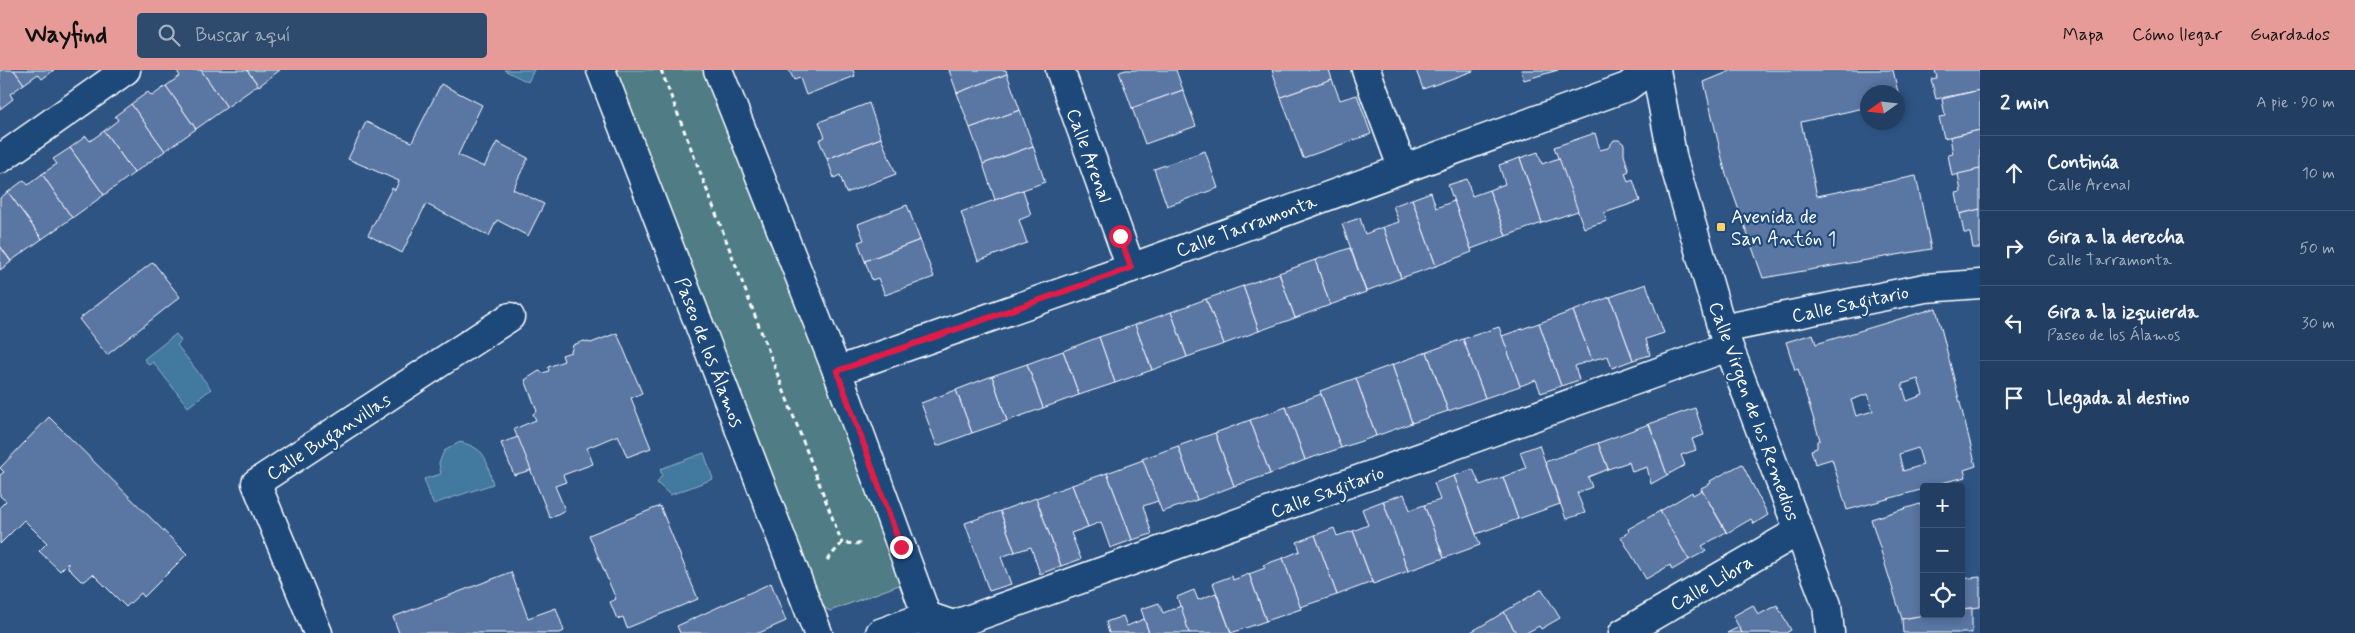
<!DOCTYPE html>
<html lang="es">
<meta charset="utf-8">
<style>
body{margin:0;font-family:Mynerve,sans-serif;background:#2e4a6c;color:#f1f3f6}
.controls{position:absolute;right:15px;bottom:15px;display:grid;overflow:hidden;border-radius:5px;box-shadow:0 2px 8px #0003}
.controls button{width:45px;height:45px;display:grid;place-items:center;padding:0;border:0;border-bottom:1px solid #3f5878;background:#223f63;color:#f1f3f6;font:25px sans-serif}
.compass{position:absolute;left:1860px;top:15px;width:45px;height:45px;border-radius:50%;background:#223f63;box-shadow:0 2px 8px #0003;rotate:256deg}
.stop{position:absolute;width:15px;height:15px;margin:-11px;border:4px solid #e11d48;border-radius:50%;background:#fff}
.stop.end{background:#e11d48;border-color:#fff;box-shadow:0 1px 5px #0008}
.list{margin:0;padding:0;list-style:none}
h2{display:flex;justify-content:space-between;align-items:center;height:65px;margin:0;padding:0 20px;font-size:21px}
h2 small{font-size:16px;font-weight:400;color:#a2afbe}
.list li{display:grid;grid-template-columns:32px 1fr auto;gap:15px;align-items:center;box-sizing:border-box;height:75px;padding:0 20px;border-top:1px solid #3f5878}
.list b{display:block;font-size:19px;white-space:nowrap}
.list p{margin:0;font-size:16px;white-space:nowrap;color:#a2afbe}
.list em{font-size:16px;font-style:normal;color:#a2afbe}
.icon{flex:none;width:28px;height:28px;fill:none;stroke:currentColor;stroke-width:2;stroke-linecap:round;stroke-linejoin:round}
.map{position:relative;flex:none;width:1980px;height:563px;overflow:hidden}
header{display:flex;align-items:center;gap:30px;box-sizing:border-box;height:70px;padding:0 25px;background:#e69b98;color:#111}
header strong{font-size:24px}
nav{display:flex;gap:28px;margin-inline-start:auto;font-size:18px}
.search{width:350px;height:45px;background:#2e4a6c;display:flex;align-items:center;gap:12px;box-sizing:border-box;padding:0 18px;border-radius:5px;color:#a2afbe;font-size:19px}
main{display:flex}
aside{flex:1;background:#223f63}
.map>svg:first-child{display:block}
.green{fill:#4f7c85;stroke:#a7bec2}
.water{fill:#42799f;stroke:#8eafc5}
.building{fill:#5a76a3;stroke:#fff;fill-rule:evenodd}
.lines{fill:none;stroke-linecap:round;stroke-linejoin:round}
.street-casing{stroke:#fff;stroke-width:31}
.secondary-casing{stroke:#fff;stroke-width:31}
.path{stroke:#fff;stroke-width:3;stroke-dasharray:5 4;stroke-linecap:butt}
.street{stroke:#1f4a7a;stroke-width:28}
.secondary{stroke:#1f4a7a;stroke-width:28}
.route{stroke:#e11d48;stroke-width:6}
.poi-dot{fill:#ffd166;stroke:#1f4a7a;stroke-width:2}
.labels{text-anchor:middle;stroke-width:4.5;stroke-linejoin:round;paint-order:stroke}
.street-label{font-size:19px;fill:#fff;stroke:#1f4a7a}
.poi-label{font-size:19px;fill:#fff;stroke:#1f4a7a;text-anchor:start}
</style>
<header>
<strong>Wayfind</strong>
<div class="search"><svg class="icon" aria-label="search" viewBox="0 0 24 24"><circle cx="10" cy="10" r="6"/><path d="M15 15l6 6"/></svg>Buscar aquí</div>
<nav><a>Mapa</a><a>Cómo llegar</a><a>Guardados</a></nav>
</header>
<main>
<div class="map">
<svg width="1980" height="563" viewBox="0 0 1980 563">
<rect width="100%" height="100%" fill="#2e5484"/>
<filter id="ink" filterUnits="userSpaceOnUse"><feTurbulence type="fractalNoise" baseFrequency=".02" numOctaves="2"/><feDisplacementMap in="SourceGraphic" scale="10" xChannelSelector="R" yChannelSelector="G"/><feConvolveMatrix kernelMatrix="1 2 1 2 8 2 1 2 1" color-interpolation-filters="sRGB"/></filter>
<g filter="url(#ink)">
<path class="green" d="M614 0H707L903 504 899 515 830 541 821 536Z"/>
<g class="water">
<path d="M504 0H534L528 12Z"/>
<path d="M176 264 181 271 177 275 211 319 188 337 153 292 149 295 144 289Z"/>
<path d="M460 372C488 380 485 388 493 414L433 434 424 409 441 404 439 393 444 381Z"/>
<path d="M704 383 713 409 670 425 657 413 662 405 660 399Z"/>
</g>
<g class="building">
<path d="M0 0H14L24 14 10 24 13 29 0 39Z"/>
<path d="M14 0H54L42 9 38 4 24 14Z"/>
<path d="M179 0H201L227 37 196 59 166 16 180 6 177 1Z"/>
<path d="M201 0H247L258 15 227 37Z"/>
<path d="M247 0H280L259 16Z"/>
<path d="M789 0H853L855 6 806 25 800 8 794 10Z"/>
<path d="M949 0H1006L1007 4 957 23Z"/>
<path d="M1126 0H1176L1183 20 1132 38 1119 2Z"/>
<path d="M1272 0H1329L1332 9 1281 27Z"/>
<path d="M1416 0H1473V1L1423 19Z"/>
<path d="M1521 0H1558L1524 10Z"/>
<path d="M1733 0H1893L1900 31H1898V22H1868V37L1801 52 1817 126 1916 106 1931 179 1763 208 1725 101 1704 12Z"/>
<path d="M1935 0H1980V20L1936 29 1931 9 1937 8Z"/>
<path d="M1007 4 1020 40 970 58 957 23Z"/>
<path d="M1332 9 1340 30 1357 25 1371 64 1303 88 1281 27Z"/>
<path d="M441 14 482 35 458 85 484 97 497 72 528 88 513 119 544 134 528 166 497 150 489 166 426 134 402 183 368 165 392 118 395 120 399 111 348 89 366 52 412 72Z"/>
<path d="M166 16 196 59 165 81 131 34 148 22 152 26Z"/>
<path d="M1183 20 1196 56 1145 74 1132 38Z"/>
<path d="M1980 20V60L1944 68 1939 47 1945 46 1942 29Z"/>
<path d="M869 33 881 68 827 89 819 70 825 67 819 52Z"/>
<path d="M131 34 165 81 134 103 104 61 118 50 115 46Z"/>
<path d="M1020 40 1033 76 983 94 970 58Z"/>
<path d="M1980 60V99L1952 106 1948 85 1953 84 1950 67Z"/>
<path d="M104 61 134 103 104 125 70 78 86 66 90 71Z"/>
<path d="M1595 63 1600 80 1608 78 1614 70H1619L1624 74V85L1629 101 1625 103 1628 112 1633 110 1640 131 1604 143 1607 151 1584 158 1554 77Z"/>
<path d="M881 68 896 104 846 123 840 105 834 108 827 89Z"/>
<path d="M1033 76 1045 112 995 130 983 94Z"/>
<path d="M70 78 104 125 72 148 42 104 57 94 53 89Z"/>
<path d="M1205 81 1218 118 1167 136 1154 99Z"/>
<path d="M1538 82 1542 94 1559 88 1578 141 1542 153 1520 88Z"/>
<path d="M1520 88 1542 153 1506 166 1489 120 1505 114 1499 95Z"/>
<path d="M1980 99V139L1960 144 1956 123 1961 122 1958 104Z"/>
<path d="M42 104 72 148 42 169 8 122 24 110 28 115Z"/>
<path d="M1467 109 1472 126 1489 120 1506 166 1471 179 1448 115Z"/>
<path d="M1023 120 1031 145 1019 150 1027 173 978 191 961 142Z"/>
<path d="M8 122 42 169 11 191 0 176V128Z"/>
<path d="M1431 122 1436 138 1454 131 1472 182 1436 196 1412 129Z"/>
<path d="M1412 129 1436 196 1401 208 1383 157 1399 152 1393 136Z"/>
<path d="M907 135 920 170 865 191 858 172 864 170 858 154Z"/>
<path d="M1980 139V178H1973L1970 163H1964L1960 144Z"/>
<path d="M1360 148 1365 164 1383 157 1401 208 1366 221 1342 154Z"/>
<path d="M920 170 934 207 885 225 878 208 872 210 865 191Z"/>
<path d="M0 176 11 192 0 200Z"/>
<path d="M1350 178 1366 222 1330 235 1315 190Z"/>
<path d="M1315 190 1330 235 1295 248 1279 203Z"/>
<path d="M153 192 180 227 107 285 79 249Z"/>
<path d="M1279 203 1295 248 1259 261 1243 216Z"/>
<path d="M1646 214 1664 263 1646 269 1650 285 1633 290 1610 227Z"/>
<path d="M1243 216 1259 261 1224 274 1206 229Z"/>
<path d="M1610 227 1633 290 1612 298 1608 286 1592 290 1573 241Z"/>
<path d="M1206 229 1224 274 1187 287 1171 242Z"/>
<path d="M1936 238 1976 396 1964 400 1966 407 1924 417V419L1847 440 1832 389 1815 394 1811 380 1817 378V371L1820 370 1798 299 1795 300 1786 272 1813 264 1816 274ZM1918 309 1923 325 1907 331 1902 314ZM1868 324 1873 341 1856 346 1851 330ZM1918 378 1923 395 1903 401 1899 384Z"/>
<path d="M1573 241 1592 290 1575 296 1579 310 1561 316 1539 253Z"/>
<path d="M1171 242 1187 287 1152 300 1135 255Z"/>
<path d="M1539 253 1561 316 1541 323 1536 310 1520 316 1502 266Z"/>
<path d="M1135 255 1152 300 1115 313 1099 267Z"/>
<path d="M1499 257 1520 316 1485 328 1463 269Z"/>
<path d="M617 263 642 323 631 328 651 378 627 387 618 365 587 378 593 394 563 405 566 412 555 416 565 440 550 448 514 359 536 350 533 344 537 341 525 310 539 301 543 303 549 301 548 297 564 291 562 285 571 282 573 275 584 271 591 273Z"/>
<path d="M1099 267 1115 313 1079 325 1063 281Z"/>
<path d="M1463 269 1485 328 1448 341 1427 282Z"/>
<path d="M1063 281 1079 325 1043 338 1027 294Z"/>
<path d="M1427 282 1448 341 1412 353 1392 295Z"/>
<path d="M1027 294 1043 338 1007 351 992 306Z"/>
<path d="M1392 295 1412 353 1376 366 1356 308Z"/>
<path d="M992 306 1007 351 972 363 956 320Z"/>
<path d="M1356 308 1376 366 1341 378 1320 321Z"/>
<path d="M956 320 972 363 937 376 921 333Z"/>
<path d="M1321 324 1341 378 1305 390 1286 337Z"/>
<path d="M1286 337 1305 390 1270 404 1250 350Z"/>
<path d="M1695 338 1704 365 1692 369 1696 380 1681 385 1685 395 1667 405 1649 354Z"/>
<path d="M49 347 187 484 144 527 141 523 126 537 93 504 85 511H81L68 498V493L60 501 39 481 47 473 24 450 0 474V437L6 431 0 426V405L4 402 0 398Z"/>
<path d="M1250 350 1270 404 1234 416 1215 363Z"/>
<path d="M1649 354 1667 405 1651 414 1647 397 1632 402 1629 392 1608 399 1598 373Z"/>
<path d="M1215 363 1234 416 1197 430 1178 376Z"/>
<path d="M518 367 531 400 514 405 501 373Z"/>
<path d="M1598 373 1608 399 1588 407 1592 417 1577 423 1585 443 1566 449 1545 392Z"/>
<path d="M1539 375 1560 434 1518 449 1503 407 1526 398 1520 382Z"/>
<path d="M1178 376 1197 430 1162 442 1142 389Z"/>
<path d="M1143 390 1158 431 1143 436 1152 464 1132 470 1107 403Z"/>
<path d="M1742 394 1768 445 1754 454 1751 449 1727 463 1701 418 1711 413 1710 411Z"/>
<path d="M1473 399 1480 415 1503 407 1518 449 1476 464 1454 406Z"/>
<path d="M1107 403 1132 470 1110 478 1101 452 1088 457 1072 415Z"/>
<path d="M1454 406 1480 475 1444 488 1424 435 1440 430 1434 413Z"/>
<path d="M1072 415 1088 457 1071 463 1081 489 1061 496 1036 428Z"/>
<path d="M1702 420 1726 462 1702 476 1706 481 1689 490 1660 441 1692 422 1693 425Z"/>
<path d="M1404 424 1410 440 1424 435 1444 488 1408 501 1383 431Z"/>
<path d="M1036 428 1061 496 1040 504 1031 477 1015 482 1000 441Z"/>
<path d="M1383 431 1408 501 1373 514 1353 461 1368 455 1362 439Z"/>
<path d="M1920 434 1924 445V544H1931L1902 549 1871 449Z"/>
<path d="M660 436 698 529 627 558 623 547 617 549 610 532 616 529 589 465Z"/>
<path d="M1000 441 1015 482 1001 487 1011 514 989 521 965 453Z"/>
<path d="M1660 441 1689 490 1672 500 1670 495 1646 509 1621 467 1629 462 1628 459Z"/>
<path d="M1334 458 1337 466 1353 461 1372 512 1337 525 1315 465Z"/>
<path d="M1315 465 1337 525 1300 537 1283 488 1300 481 1297 472Z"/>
<path d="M1283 488 1301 539 1266 551 1249 504 1265 498 1263 495Z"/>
<path d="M511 502 528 548 556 538 564 561 560 563H399L393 547Z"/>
<path d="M1249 504 1266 551 1231 563 1213 513 1232 506 1233 510Z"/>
<path d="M1980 507V537L1961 539V509Z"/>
<path d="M771 513 786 551 759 563H680L677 556Z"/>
<path d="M1542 519 1560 548 1541 559 1539 556 1526 563H1516L1504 542Z"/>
<path d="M1194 520 1198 530 1216 523 1231 563H1189L1177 527Z"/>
<path d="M1159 533 1163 543 1181 536 1189 563H1149L1141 539Z"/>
<path d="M1753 535 1758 545 1777 535 1791 560 1786 563H1742L1733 546Z"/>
<path d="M1972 538V563H1903L1902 549 1931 544H1961V539Z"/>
<path d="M1504 542 1516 563H1469L1483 555Z"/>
<path d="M1123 546 1127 556 1144 549 1149 563H1109L1106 552Z"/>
<path d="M1739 557 1742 563H1727Z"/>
</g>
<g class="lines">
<g class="street-casing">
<g id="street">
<path d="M1060 0 1131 198"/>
<path d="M1366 0 1402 97"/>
<path d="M0 89 126 0"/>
<path d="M1722 259 1925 218 1980 214"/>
<path d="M837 301 1131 198 1627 17 1650 0"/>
<path d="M318 563 256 413 510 247"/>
<path d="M880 563 927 546 953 555 1728 277"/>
<path d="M1623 563 1799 461"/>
</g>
</g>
<g class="secondary-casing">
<g id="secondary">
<path d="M601 0 818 563"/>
<path d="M718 0 837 301 933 563"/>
<path d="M1656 0 1673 90 1722 259 1827 535 1830 563"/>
</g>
</g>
<g class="path">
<path d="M661 0 842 473"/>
<path d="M827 490 842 473 863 474"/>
</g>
<use href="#street" class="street"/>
<use href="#secondary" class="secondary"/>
</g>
</g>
<g class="lines" filter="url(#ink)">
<path class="route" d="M901 477 837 301 1131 198 1120 166"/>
</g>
<rect class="poi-dot" x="1716" y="152" width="10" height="10" rx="2.5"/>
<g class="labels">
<g class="street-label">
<text transform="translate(1090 85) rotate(70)" y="7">Calle Arenal</text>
<text transform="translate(1246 155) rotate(-20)" y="7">Calle Tarramonta</text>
<text transform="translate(1850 233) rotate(-12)" y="7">Calle Sagitario</text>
<text transform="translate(710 282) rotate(69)" y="7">Paseo de los Álamos</text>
<text transform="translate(1755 341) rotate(70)" y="7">Calle Virgen de los Remedios</text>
<text transform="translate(328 366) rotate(-33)" y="7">Calle Buganvillas</text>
<text transform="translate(1327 421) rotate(-20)" y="7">Calle Sagitario</text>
<text transform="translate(1711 512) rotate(-30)" y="7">Calle Libra</text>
</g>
<g class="poi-label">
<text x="1731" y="153">Avenida de<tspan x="1731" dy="22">San Antón 1</tspan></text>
</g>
</g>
</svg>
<div class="controls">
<button>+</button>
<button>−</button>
<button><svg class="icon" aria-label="locate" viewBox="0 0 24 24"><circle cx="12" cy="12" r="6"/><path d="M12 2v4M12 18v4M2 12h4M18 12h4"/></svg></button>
</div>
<svg class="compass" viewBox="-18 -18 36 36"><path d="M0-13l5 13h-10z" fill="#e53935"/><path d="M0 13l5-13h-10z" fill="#a2afbe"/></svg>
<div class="stop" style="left:1120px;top:166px"></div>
<div class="stop end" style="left:901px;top:477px"></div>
</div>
<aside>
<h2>2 min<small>A pie · 90 m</small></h2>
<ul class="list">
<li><svg class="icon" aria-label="ahead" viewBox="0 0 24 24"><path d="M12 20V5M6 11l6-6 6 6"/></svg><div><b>Continúa</b><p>Calle Arenal</p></div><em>10 m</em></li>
<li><svg class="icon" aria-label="right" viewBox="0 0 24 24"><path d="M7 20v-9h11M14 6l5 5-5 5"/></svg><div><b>Gira a la derecha</b><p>Calle Tarramonta</p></div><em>50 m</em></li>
<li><svg class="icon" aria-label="left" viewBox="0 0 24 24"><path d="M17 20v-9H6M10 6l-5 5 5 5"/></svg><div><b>Gira a la izquierda</b><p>Paseo de los Álamos</p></div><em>30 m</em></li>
<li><svg class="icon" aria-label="arrive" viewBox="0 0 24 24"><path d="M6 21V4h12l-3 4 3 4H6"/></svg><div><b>Llegada al destino</b></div></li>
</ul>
</aside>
</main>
